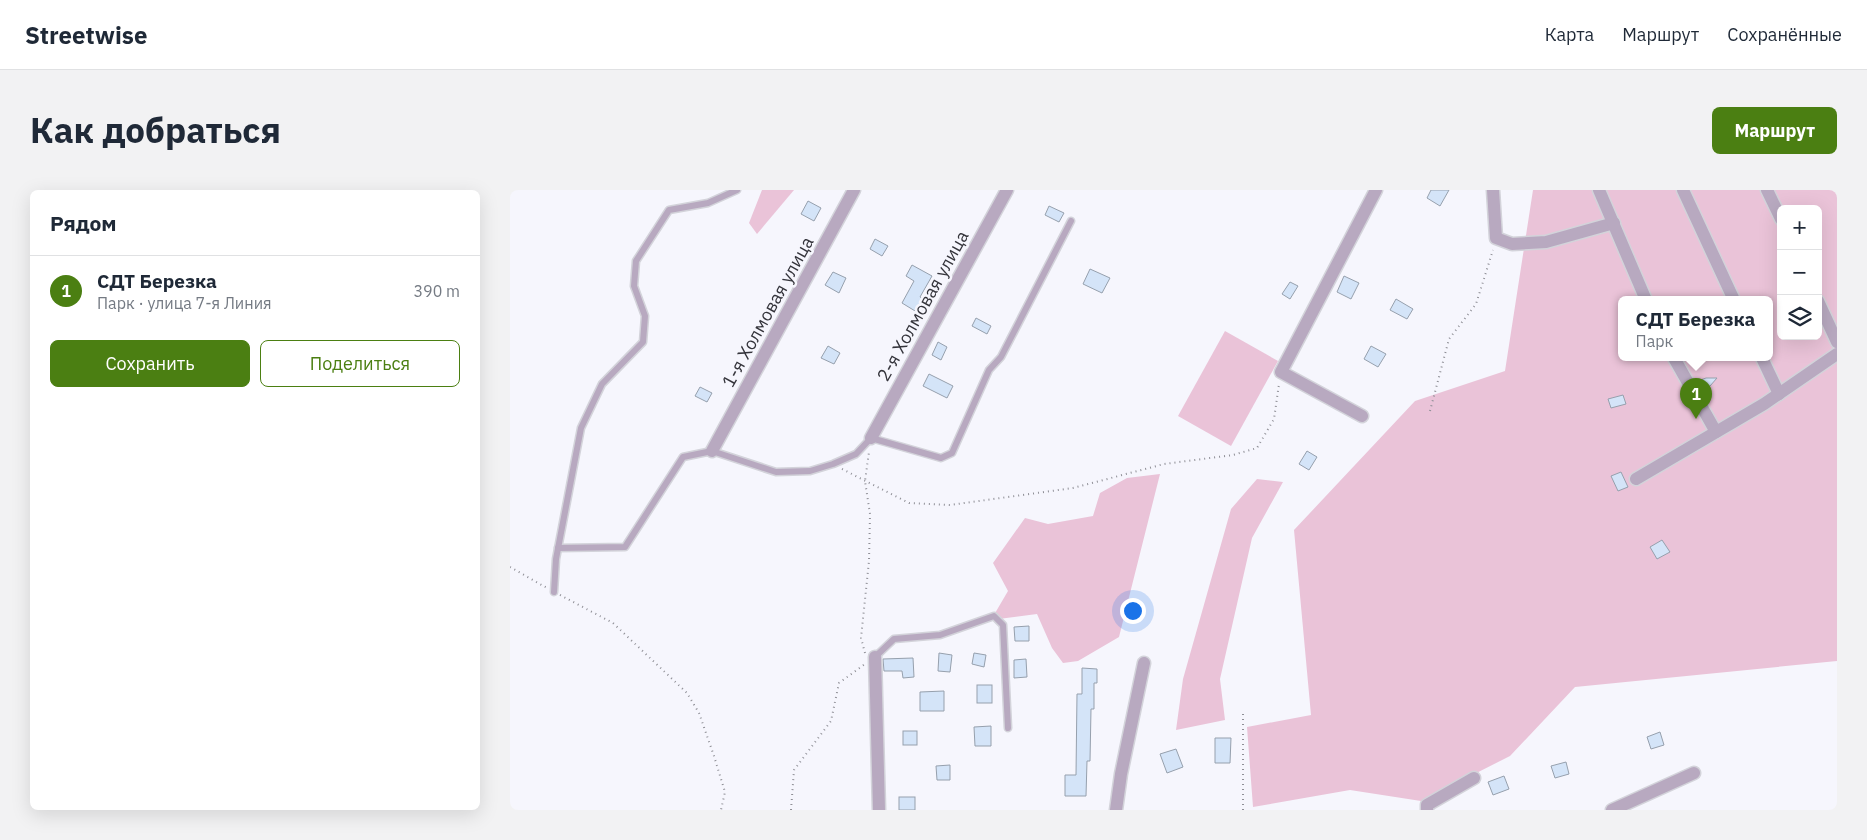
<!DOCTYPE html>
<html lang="ru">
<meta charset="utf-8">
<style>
body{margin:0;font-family:"IBM Plex Sans",sans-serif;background:#f2f2f3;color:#1f2937}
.controls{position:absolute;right:15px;top:15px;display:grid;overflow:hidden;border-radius:8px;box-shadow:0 5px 20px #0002}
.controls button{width:45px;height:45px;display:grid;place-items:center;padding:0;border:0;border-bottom:1px solid #e0e1e3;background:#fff;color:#1f2937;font:25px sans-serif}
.you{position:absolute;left:622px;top:420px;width:18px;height:18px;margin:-12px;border:4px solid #fff;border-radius:50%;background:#1a73e8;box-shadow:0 0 0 8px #1a73e833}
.badge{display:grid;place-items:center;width:32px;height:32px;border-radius:50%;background:#4b7f12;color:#fff;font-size:16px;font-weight:700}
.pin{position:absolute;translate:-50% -41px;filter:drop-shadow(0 1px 2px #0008)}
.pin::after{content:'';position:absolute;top:26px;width:18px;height:15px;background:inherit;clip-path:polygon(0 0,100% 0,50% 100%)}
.popup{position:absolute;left:1108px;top:106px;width:155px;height:65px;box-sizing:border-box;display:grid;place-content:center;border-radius:8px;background:#fff;filter:drop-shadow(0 1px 4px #0005);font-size:16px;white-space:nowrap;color:#747a83}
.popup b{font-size:19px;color:#1f2937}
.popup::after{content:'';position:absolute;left:50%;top:100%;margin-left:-10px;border:10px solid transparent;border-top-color:#fff}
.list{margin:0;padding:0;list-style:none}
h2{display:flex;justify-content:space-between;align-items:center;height:65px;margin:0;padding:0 20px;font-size:21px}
h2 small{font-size:16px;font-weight:400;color:#747a83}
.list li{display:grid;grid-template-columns:32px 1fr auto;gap:15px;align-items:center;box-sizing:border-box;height:70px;padding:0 20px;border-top:1px solid #e0e1e3}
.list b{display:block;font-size:19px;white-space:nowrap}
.list p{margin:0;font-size:16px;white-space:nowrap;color:#747a83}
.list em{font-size:16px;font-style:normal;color:#747a83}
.actions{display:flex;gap:10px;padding:15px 20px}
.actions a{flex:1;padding:11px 0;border:1px solid #4b7f12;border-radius:8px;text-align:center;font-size:18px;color:#4b7f12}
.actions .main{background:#4b7f12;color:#fff}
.icon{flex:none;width:28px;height:28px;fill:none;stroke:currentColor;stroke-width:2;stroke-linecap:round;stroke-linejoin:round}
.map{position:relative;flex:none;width:1327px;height:620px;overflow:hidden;border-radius:8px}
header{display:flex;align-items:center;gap:30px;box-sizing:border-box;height:70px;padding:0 25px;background:#fff;border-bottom:1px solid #e0e1e3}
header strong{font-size:24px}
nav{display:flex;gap:28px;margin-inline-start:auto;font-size:18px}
.intro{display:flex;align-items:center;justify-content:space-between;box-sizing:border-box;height:120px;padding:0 30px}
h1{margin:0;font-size:35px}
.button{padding:12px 22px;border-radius:8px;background:#4b7f12;color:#fff;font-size:18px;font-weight:700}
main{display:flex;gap:30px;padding:0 30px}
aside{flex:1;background:#fff;border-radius:8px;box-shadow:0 5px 20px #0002}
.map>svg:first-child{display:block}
.green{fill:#eac3d8;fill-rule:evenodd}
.building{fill:#d4e4f8;stroke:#96a0ad}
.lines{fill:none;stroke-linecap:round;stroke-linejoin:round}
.service-casing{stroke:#d3d3da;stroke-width:9}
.minor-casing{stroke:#d3d3da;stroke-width:15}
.path{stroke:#8f8f96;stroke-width:2;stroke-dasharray:1 4;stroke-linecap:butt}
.service{stroke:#b8a9c0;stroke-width:6}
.minor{stroke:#b8a9c0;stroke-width:12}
.labels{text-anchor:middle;stroke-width:5;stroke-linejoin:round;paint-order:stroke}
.street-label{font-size:18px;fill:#34343b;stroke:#f6f6fd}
</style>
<header>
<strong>Streetwise</strong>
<nav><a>Карта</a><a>Маршрут</a><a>Сохранённые</a></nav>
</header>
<div class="intro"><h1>Как добраться</h1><a class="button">Маршрут</a></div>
<main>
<aside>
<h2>Рядом<small></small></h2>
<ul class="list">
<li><span class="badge">1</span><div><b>СДТ Березка</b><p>Парк · улица 7-я Линия</p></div><em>390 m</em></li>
</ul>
<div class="actions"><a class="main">Сохранить</a><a>Поделиться</a></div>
</aside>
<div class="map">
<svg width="1327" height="620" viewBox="0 0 1327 620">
<rect width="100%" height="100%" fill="#f6f6fd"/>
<g class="green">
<path d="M252 0H284L247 44 239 33Z"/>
<path d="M1023 0H1327V471L1065 497 1000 566 911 611 840 600 743 617 737 537 801 525 784 340 905 211 995 181ZM1271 19H1308V146H1271ZM1112 110H1260V168H1112Z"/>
<path d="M715 141 768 171 721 256 668 226Z"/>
<path d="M650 284 609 447 568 471 553 473 542 458 527 424 481 430 498 401 483 373 515 328 538 334 583 326 590 303 617 288Z"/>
<path d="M747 289 773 292 742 348 710 489 715 530 666 540 673 489 721 319Z"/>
</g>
<g class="building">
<path d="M921 0H939L930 16 917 8Z"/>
<path d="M298 11 311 18 304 31 291 24Z"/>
<path d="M539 16 554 23 549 32 535 25Z"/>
<path d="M365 49 378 56 372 66 360 59Z"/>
<path d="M402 75 422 86 410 107 417 111 410 124 392 113 404 91 396 86Z"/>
<path d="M580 79 600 88 592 103 573 94Z"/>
<path d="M323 82 336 88 329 103 315 95Z"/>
<path d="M834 86 849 93 841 109 827 102Z"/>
<path d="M780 92 788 96 780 109 772 104Z"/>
<path d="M886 109 903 119 897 129 880 120Z"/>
<path d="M466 128 481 136 477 144 462 136Z"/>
<path d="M428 152 437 157 431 170 422 165Z"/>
<path d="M318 156 330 163 324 174 311 168Z"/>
<path d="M861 156 876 164 868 177 854 169Z"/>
<path d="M419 184 443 196 437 208 413 196Z"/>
<path d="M1196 188H1207L1200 196 1192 200 1188 191Z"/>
<path d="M190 197 202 203 197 212 185 206Z"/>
<path d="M1113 205 1116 214 1101 218 1098 209Z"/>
<path d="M797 261 807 267 799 280 789 274Z"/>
<path d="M1111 282 1118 297 1108 301 1101 286Z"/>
<path d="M1152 350 1160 362 1147 369 1140 357Z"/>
<path d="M519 436V451H505L504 437Z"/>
<path d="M429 463 442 465 440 482 428 481Z"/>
<path d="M464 463 476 465 474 477 462 474Z"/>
<path d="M403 468 404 487 393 488 392 481H374L373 469Z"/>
<path d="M516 469 517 487 504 488V470Z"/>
<path d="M572 478 587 479V493H584V519H581L580 571H577L576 606H555V585H566L567 504H572Z"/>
<rect x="467" y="495" width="15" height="18"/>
<path d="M434 501V521H410V502Z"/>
<path d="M481 536V556H465L464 537Z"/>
<rect x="393" y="541" width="14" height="14"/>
<path d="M1150 542 1154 555 1141 559 1137 547Z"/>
<path d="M705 548H721L720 573H705Z"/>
<path d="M666 559 673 577 657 583 650 564Z"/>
<path d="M1056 572 1059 584 1045 588 1041 576Z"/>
<path d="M440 575V590H427L426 576Z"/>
<path d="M994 586 999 599 983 605 978 592Z"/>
<rect x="389" y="607" width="16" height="13"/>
</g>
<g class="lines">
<g class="service-casing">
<g id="service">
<path d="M48 358 115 357 173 267 202 261 266 282 300 281 323 274 346 264 361 248 431 268 442 263 479 180 491 167 561 31"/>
<path d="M44 402 46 369 71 238 92 194 133 152 135 126 124 96 126 71 159 20 198 13 227 0"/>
<path d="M365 467 384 449 430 445 484 426 493 435 498 538"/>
</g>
</g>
<g class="minor-casing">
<g id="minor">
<path d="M983 0 986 48 1002 54 1036 52 1104 33"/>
<path d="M1089 0 1136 110"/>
<path d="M1173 0 1224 110"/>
<path d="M1257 0 1271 29"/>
<path d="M1308 111 1327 152"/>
<path d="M1164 168 1206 242"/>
<path d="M1252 168 1269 204"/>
<path d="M852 226 771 182 866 0"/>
<path d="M361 248 497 0"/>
<path d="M202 261 344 0"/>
<path d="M1126 289 1254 214 1327 164"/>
<path d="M365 467 369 620"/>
<path d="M606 620 611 584 634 473"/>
<path d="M917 620V615L964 588"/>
<path d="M1102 620 1184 583"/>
</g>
</g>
<g class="path">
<path d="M920 221 939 149 966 114 983 60"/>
<path d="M332 279 399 313 440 315 563 298 654 274 723 265 747 258 764 229 769 194"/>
<path d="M0 377 37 398"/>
<path d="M50 405 103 433 177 503 189 523 204 566 215 602 211 620"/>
<path d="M355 463 351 448 359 371 360 324 355 291 359 262"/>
<path d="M281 620 284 580 321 531 329 493 355 474"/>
<path d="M733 620V520"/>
</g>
<use href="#service" class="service"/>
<use href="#minor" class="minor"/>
</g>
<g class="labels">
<g class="street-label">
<text transform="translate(413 116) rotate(-61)" y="6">2-я Холмовая улица</text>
<text transform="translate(258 122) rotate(-61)" y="6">1-я Холмовая улица</text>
</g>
</g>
</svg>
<div class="controls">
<button>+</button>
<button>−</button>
<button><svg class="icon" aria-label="layers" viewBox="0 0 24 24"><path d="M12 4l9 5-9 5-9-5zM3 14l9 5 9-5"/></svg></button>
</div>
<div class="you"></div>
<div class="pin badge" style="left:1186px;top:229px">1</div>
<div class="popup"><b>СДТ Березка</b>Парк</div>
</div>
</main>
